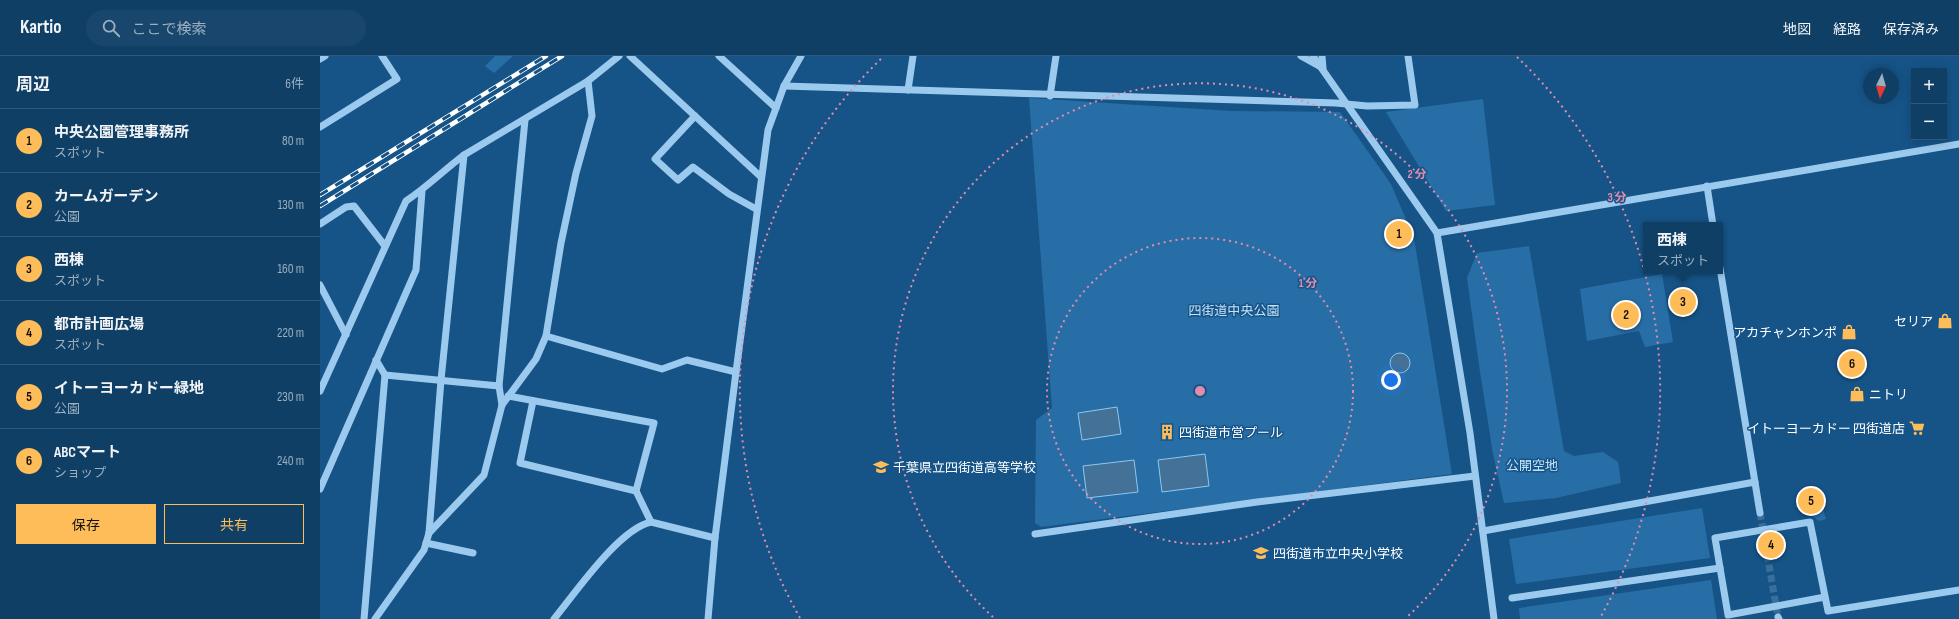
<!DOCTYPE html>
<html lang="ja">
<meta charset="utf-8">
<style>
body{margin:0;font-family:"Sofia Sans Condensed","Noto Sans JP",sans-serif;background:#19466c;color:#f1f3f6}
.controls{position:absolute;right:12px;top:12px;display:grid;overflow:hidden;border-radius:0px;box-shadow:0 2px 10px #0003}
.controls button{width:36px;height:36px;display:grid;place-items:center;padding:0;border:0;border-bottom:1px solid #30587a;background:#103f66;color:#f1f3f6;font:20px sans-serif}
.compass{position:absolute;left:1543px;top:12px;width:36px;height:36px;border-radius:50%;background:#103f66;box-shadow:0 2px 10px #0003;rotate:185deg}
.you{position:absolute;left:1071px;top:324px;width:14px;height:14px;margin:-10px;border:3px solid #fff;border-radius:50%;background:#1a73e8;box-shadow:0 0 0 6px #1a73e833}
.badge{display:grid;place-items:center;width:26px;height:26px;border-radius:50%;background:#ffbd59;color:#111;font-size:13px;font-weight:700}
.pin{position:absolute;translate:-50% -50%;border:2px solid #fff;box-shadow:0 1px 4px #0006}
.popup{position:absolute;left:1323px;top:166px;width:80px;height:52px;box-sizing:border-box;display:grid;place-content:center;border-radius:0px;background:#103f66;filter:drop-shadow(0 1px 3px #0005);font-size:13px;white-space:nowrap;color:#9cafbf}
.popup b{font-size:15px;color:#f1f3f6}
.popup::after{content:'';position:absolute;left:50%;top:100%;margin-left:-8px;border:8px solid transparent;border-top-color:#103f66}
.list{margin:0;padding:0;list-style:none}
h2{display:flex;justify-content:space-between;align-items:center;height:52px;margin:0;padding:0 16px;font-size:17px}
h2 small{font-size:13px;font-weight:400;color:#9cafbf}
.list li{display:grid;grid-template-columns:26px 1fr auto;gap:12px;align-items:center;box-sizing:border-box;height:64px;padding:0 16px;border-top:1px solid #30587a}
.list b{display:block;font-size:15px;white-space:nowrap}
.list p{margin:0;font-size:13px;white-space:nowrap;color:#9cafbf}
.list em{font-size:13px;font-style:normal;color:#9cafbf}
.actions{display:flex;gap:8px;padding:12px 16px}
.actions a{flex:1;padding:9px 0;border:1px solid #ffbd59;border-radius:0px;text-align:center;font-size:14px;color:#ffbd59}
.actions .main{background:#ffbd59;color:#111}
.icon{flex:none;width:22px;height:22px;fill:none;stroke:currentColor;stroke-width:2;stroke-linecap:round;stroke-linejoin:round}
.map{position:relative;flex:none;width:1639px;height:563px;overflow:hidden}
header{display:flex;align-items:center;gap:24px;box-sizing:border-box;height:56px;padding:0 20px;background:#103f66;border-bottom:1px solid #30587a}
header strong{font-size:19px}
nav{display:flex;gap:22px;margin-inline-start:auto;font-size:14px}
.search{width:280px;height:36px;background:#19466c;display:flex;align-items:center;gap:10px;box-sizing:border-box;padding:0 14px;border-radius:22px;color:#9cafbf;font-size:15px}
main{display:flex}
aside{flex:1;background:#103f66}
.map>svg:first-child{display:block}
.green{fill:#286ea6}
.water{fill:#437197;stroke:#8ec7f1}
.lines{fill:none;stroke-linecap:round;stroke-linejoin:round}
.minor-tunnel{stroke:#396e9a;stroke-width:7;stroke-dasharray:7 3.5;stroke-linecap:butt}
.minor{stroke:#9ccaee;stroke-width:7}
.rail-casing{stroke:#fff;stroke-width:4.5}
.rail{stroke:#165488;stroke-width:3;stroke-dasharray:9;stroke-linecap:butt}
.ring{fill:none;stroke:#e08cad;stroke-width:2;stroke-dasharray:2 4}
.labels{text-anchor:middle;stroke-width:3;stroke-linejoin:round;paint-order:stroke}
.park-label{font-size:13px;fill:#c2e2fa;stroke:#165488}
.poi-label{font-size:13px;fill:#fff;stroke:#165488;text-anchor:start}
.centre{fill:#e08cad;stroke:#165488;stroke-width:2}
.ring-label{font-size:12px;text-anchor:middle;font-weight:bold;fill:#e08cad;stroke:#165488;stroke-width:3;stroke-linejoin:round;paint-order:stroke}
</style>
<header>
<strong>Kartio</strong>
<div class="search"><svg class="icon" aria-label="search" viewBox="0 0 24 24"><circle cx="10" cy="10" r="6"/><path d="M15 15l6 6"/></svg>ここで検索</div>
<nav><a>地図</a><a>経路</a><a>保存済み</a></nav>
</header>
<main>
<aside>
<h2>周辺<small>6件</small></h2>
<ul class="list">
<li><span class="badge">1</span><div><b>中央公園管理事務所</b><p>スポット</p></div><em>80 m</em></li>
<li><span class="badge">2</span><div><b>カームガーデン</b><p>公園</p></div><em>130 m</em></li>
<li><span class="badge">3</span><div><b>西棟</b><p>スポット</p></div><em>160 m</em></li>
<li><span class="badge">4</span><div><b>都市計画広場</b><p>スポット</p></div><em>220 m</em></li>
<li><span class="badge">5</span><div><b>イトーヨーカドー緑地</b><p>公園</p></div><em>230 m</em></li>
<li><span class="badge">6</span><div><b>ABCマート</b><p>ショップ</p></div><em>240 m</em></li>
</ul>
<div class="actions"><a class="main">保存</a><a>共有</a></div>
</aside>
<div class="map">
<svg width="1639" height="563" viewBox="0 0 1639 563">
<rect width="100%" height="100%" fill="#165488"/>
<g class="green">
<path d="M175 0H193L174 17 165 10Z"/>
<path d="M709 42 911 55 1020 56 1071 128 1094 182 1132 418 721 471 715 467 716 364 732 352Z"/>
<path d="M1163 43 1175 149 1126 155 1066 56Z"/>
<path d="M1209 190 1244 395 1254 400 1283 396 1298 406 1301 427 1236 442 1184 447 1173 398 1159 309 1147 222 1157 197Z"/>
<path d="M1342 218 1353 286 1325 291 1319 275 1267 285 1260 233Z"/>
<path d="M1497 434 1506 463 1499 465 1482 453 1481 437Z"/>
<path d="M1382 452 1390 502 1196 528 1189 483Z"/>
<path d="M1391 524 1397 563H1200L1199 552Z"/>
</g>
<g class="water">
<circle cx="1080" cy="307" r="10"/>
<path d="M797 351 801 378 762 384 758 357Z"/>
<path d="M885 398 889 430 842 436 838 404Z"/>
<path d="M814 404 818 436 767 442 763 410Z"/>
</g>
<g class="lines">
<path class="minor-tunnel" d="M1440 457 1458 561"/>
<g class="minor">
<path d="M310 0 375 60"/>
<path d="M399 0 456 52"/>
<path d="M981 0 999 10"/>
<path d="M993 0 1117 177 1150 377 1174 563"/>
<path d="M1002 0 1003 12"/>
<path d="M0 3 5 0"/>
<path d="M464 30 1016 47 1047 50 1095 49 1088 0"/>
<path d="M588 34 593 0"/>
<path d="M730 40 736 0"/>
<path d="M0 71 77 23 62 0"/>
<path d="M1387 130 1393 169"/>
<path d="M436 153 409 138 373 111 358 124 335 103 375 60 441 121"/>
<path d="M0 168 26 151 34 150 65 190"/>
<path d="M1117 177 1639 88"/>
<path d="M1400 212 1440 457"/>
<path d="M0 229 26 279"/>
<path d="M226 280 342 313 367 304 416 316"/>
<path d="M56 304 65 319 179 330"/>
<path d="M0 335 86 145C107 131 124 114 144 99L268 25 299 0"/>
<path d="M188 340 334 367 316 435 331 466"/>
<path d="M213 345 200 407 316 435"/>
<path d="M182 349 179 330 205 64"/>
<path d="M0 433 96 214 102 135"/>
<path d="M1163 475 1435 426"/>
<path d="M109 477 164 419 182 349 216 303 226 280 241 187 256 117 272 60 268 25"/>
<path d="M715 478 937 446 1155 420"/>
<path d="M106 487 153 497"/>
<path d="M1505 541 1408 559 1395 482 1490 466 1508 555 1639 534"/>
<path d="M1192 542 1400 512"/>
<path d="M1458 561 1459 563"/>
<path d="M44 563 65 319"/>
<path d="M55 563 104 494 109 477 121 324 144 99"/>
<path d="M234 563C256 536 299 473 331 466L395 482"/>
<path d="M388 563 395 482 416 316 448 74 464 30 481 0"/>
</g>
<g class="rail-casing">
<g id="rail">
<path d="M0 139 226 0"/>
<path d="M0 150 242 0"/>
</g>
</g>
<use href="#rail" class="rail"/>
</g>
<g class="ring">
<circle cx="880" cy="335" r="153"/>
<path d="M673 561A307 307 0 1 1 1087 561"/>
<path d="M480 562A460 460 0 0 1 563 1M1197 1A460 460 0 0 1 1280 562"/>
</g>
<defs>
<g id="shop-bare" transform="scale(1.2)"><path d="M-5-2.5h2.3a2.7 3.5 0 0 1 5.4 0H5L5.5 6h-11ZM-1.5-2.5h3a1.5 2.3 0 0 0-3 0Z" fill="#ffbd59" stroke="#165488" stroke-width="2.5" paint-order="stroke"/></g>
<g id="supermarket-bare" transform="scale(1.2)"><path d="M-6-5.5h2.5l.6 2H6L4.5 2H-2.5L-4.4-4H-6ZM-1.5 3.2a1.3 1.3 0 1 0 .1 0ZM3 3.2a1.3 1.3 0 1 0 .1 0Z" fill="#ffbd59" stroke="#165488" stroke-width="2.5" paint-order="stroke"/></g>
<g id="building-bare" transform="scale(1.2)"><path d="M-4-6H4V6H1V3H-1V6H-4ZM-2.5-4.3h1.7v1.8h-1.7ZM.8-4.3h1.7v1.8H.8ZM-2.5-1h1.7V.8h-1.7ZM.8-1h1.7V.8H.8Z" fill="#ffbd59" stroke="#165488" stroke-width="2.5" paint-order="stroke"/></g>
<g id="school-bare" transform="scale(1.2)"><path d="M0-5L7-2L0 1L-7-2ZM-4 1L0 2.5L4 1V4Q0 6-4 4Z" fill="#ffbd59" stroke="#165488" stroke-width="2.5" paint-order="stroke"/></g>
</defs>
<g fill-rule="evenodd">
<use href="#shop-bare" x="1625" y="265"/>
<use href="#shop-bare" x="1529" y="276"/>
<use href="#shop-bare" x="1537" y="338"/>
<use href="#supermarket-bare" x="1597" y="372"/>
<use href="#building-bare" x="847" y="376"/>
<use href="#school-bare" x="561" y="411"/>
<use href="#school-bare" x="941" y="497"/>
</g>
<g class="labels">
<g class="park-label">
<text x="914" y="259">四街道中央公園</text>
<text x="1212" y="414">公開空地</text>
</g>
<g class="poi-label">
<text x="1613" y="270" text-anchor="end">セリア</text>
<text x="1517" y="281" text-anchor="end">アカチャンホンポ</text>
<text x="1549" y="343">ニトリ</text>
<text x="1585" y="377" text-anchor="end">イトーヨーカドー 四街道店</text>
<text x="859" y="381">四街道市営プール</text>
<text x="573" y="416">千葉県立四街道高等学校</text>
<text x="953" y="502">四街道市立中央小学校</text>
</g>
</g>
<circle cx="880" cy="335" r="6" class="centre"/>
<g class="ring-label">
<text x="1097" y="122">2 分</text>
<text x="1297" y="145">3 分</text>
<text x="988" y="231">1 分</text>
</g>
</svg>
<div class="controls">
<button>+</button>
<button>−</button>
</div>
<svg class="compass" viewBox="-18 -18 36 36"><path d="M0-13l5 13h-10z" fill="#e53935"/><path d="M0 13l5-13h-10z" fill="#9cafbf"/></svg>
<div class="you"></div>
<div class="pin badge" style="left:1079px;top:178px">1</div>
<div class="pin badge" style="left:1306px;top:259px">2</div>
<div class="pin badge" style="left:1363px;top:246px">3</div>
<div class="popup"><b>西棟</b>スポット</div>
<div class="pin badge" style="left:1451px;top:489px">4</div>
<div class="pin badge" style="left:1491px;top:445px">5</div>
<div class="pin badge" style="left:1532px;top:308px">6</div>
</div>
</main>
